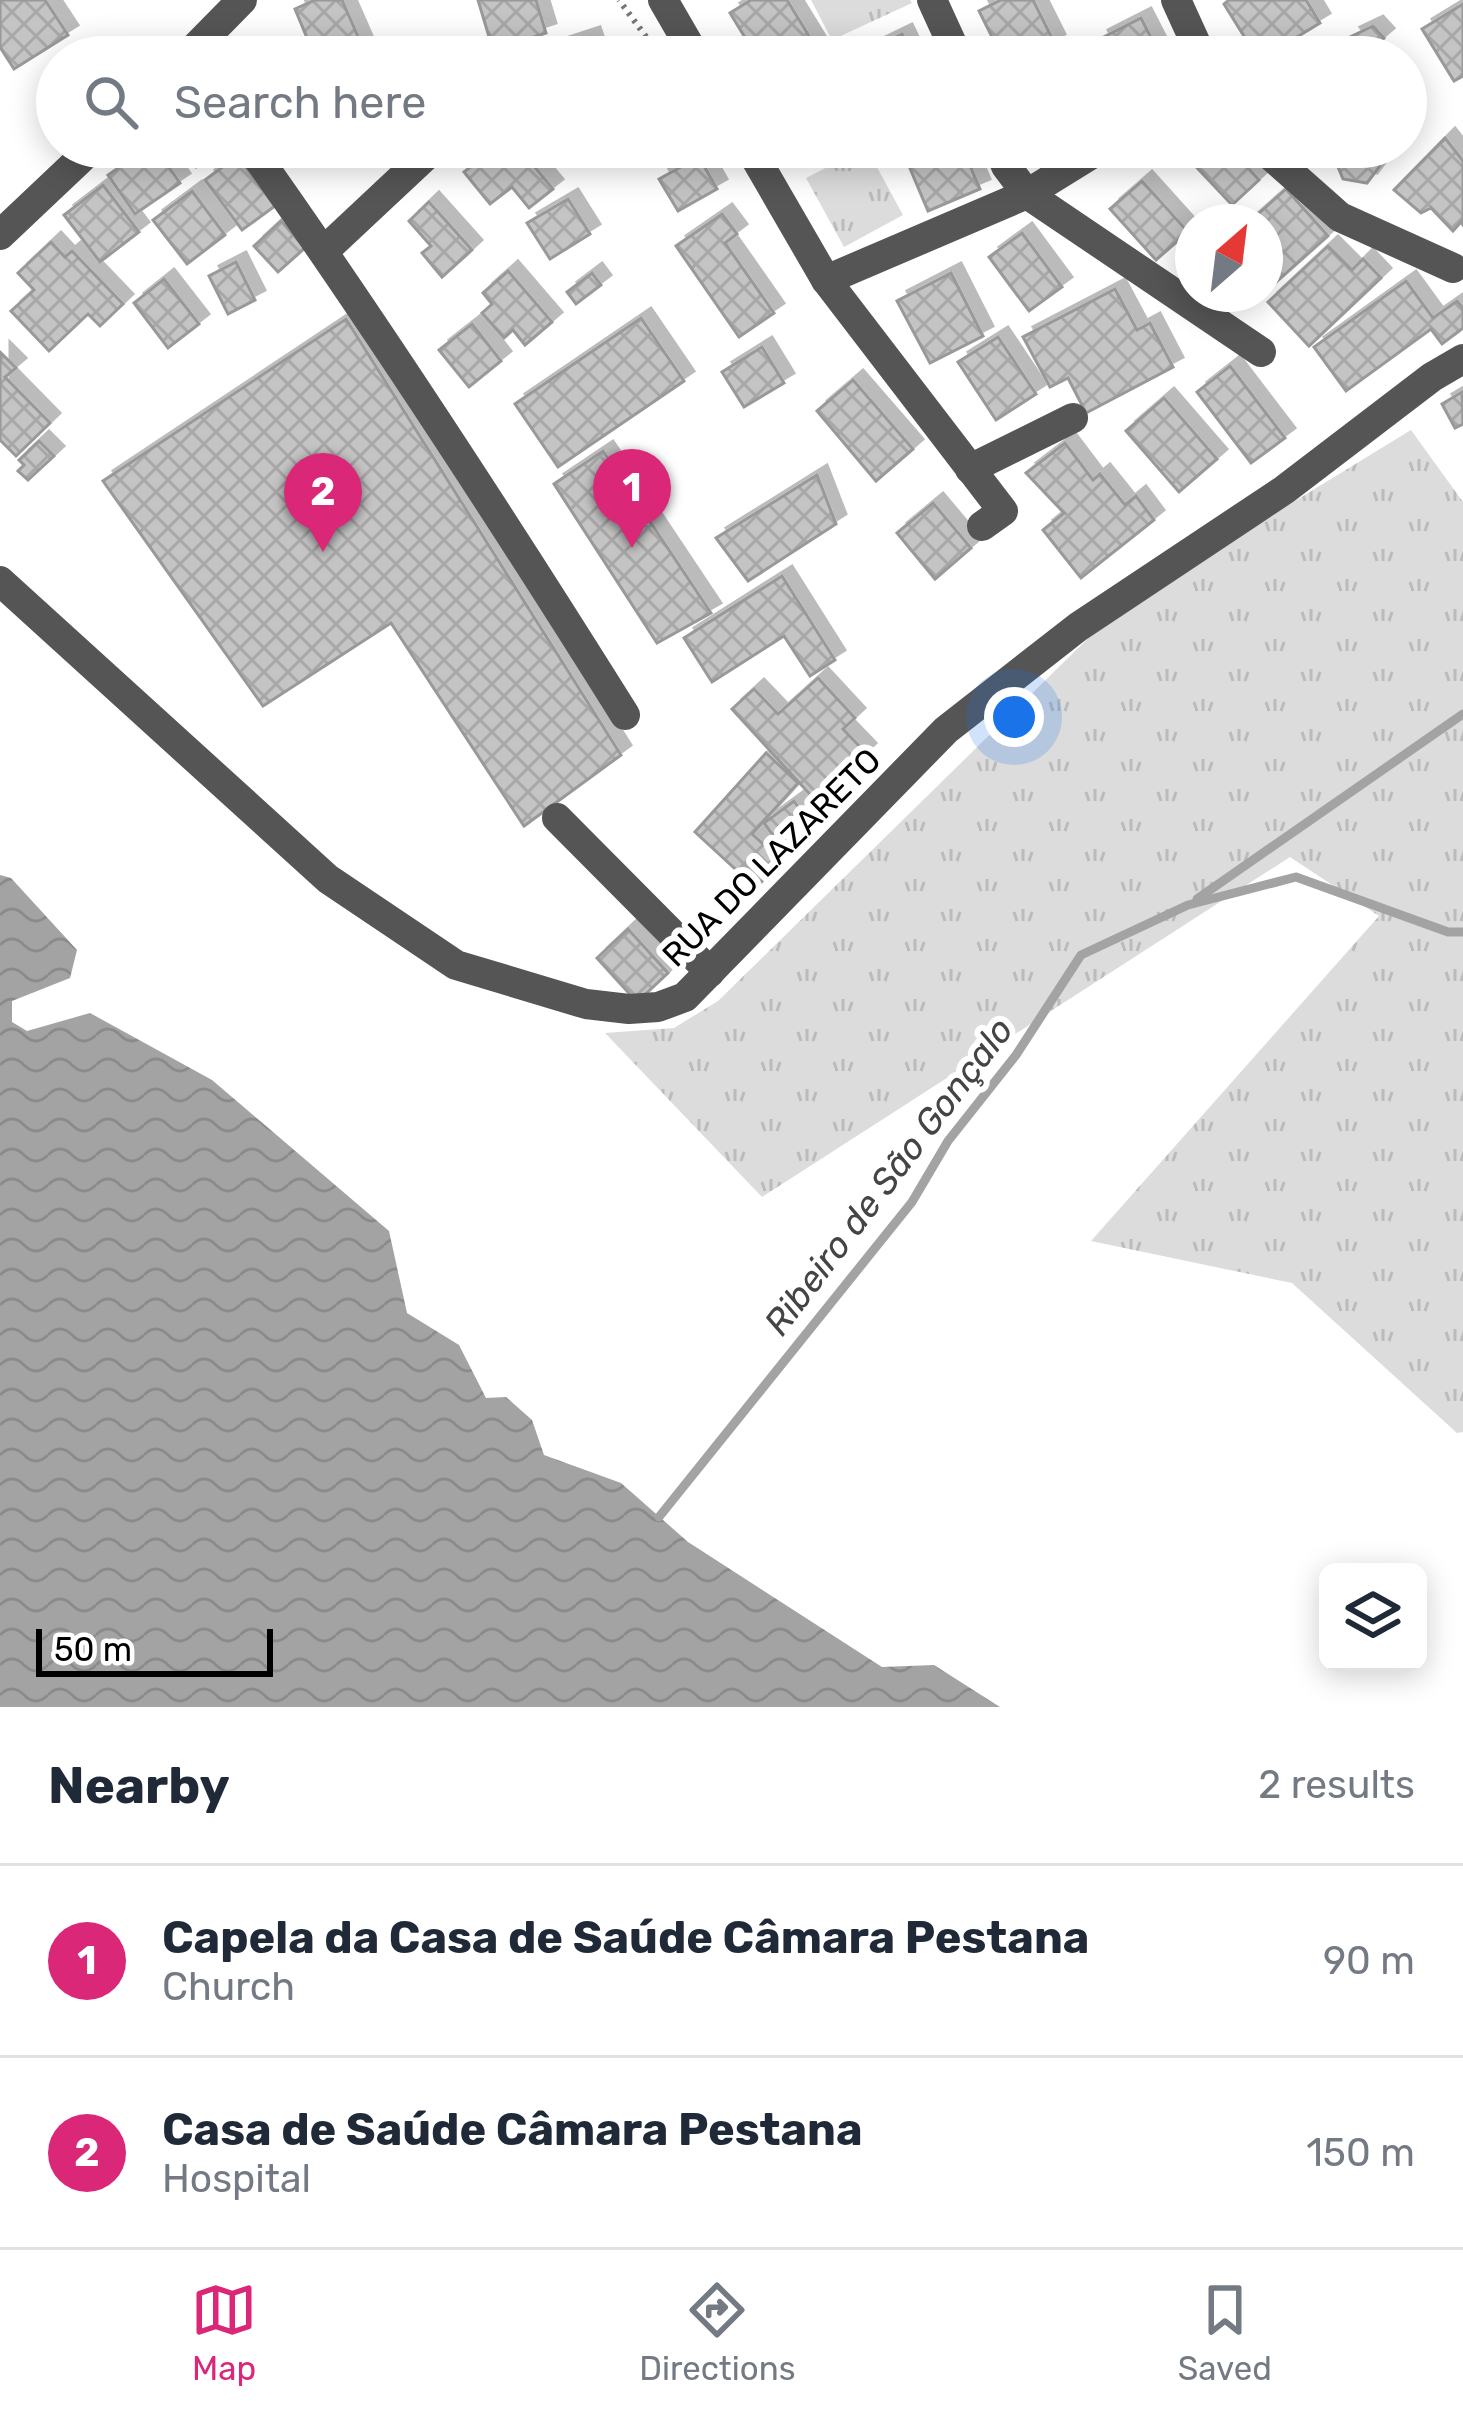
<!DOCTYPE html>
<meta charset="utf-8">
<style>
body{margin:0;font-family:Rubik,sans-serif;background:#f2f2f3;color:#1f2937}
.controls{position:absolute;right:36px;bottom:36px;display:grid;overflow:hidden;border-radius:18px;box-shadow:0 6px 30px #0003}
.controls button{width:108px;height:108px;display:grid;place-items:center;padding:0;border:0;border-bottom:3px solid #e0e1e3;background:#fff;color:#1f2937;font:60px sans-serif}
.compass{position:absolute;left:1175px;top:204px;width:108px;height:108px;border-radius:50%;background:#fff;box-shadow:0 6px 30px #0003;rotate:28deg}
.scale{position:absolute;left:36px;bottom:30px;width:237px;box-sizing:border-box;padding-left:12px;border:6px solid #000;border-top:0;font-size:33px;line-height:42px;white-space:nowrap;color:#000;-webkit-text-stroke:9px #fff;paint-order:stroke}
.you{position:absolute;left:1014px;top:717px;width:42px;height:42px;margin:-30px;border:9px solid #fff;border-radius:50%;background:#1a73e8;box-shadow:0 0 0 18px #1a73e833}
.badge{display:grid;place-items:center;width:78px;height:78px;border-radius:50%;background:#db2777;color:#fff;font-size:39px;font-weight:700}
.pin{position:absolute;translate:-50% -99px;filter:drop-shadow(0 3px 6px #0008)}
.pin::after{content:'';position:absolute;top:63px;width:42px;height:36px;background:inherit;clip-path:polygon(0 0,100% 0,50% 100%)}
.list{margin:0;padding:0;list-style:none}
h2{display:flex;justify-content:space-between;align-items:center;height:156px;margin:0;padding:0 48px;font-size:51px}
h2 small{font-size:39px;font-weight:400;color:#747a83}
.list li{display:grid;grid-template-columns:78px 1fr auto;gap:36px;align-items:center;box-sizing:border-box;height:192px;padding:0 48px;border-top:3px solid #e0e1e3}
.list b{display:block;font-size:45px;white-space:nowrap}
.list p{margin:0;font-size:39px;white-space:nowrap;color:#747a83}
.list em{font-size:39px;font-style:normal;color:#747a83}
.icon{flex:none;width:66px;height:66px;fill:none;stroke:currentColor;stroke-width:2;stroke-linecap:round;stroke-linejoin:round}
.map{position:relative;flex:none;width:1463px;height:1707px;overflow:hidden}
.search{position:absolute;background:#fff;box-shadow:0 6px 30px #0003;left:36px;right:36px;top:36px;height:132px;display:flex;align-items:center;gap:30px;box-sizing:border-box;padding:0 42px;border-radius:66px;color:#747a83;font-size:45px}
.sheet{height:540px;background:#fff}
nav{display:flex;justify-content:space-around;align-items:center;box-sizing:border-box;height:168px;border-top:3px solid #e0e1e3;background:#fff;font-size:33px;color:#747a83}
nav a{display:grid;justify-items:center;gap:6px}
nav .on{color:#db2777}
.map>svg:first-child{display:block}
.grass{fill:url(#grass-tufts)}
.water{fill:url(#water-waves)}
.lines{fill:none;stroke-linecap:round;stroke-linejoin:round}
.stream{stroke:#a3a3a3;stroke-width:9}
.building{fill:url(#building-cross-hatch);stroke:#999;stroke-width:3;filter:url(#shadow)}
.path{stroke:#777;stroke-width:6;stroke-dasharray:3 6;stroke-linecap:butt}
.minor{stroke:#555;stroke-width:30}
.labels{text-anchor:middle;stroke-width:12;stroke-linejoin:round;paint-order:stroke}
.street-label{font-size:33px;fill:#000;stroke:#fff}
.water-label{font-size:36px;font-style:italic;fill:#444;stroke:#fff}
</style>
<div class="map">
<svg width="1463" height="1707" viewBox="0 0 1463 1707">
<defs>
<pattern id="grass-tufts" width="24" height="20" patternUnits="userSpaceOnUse" patternTransform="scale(3)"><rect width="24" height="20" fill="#dcdcdc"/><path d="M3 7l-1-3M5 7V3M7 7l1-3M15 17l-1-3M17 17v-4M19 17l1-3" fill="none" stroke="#bbb"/></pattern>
<pattern id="water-waves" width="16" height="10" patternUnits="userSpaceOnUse" patternTransform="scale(3)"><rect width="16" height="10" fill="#a3a3a3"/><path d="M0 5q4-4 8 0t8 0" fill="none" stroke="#8b8b8b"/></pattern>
<pattern id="building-cross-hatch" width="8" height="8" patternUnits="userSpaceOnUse" patternTransform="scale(3)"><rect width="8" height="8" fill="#c4c4c4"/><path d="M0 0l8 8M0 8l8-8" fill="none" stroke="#a7a7a7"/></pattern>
<filter id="shadow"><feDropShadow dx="10" dy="-10" stdDeviation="0" flood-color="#0004"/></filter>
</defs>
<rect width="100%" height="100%" fill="#fff"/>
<g class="grass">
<path d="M811 0H910L912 3 832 40Z"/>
<path d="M866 147 903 215 844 247 806 178Z"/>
<path d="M1411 430 1463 502V1432L1457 1433 1292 1283 1091 1241 1379 916 1290 857 762 1197 605 1033 674 1028 718 1001 1117 610Z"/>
</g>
<path class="water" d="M0 875 11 878 77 950 70 978 12 1001V1022L27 1031 90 1013 212 1080 389 1231 407 1313 459 1345 486 1398 506 1397 532 1420 544 1455 621 1483 688 1542 882 1667 934 1665 1000 1707H0Z"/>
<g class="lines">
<g class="stream">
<path d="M1197 899 1463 714"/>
<path d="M659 1517 912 1202 948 1141 1016 1055 1081 955 1188 905 1296 877 1448 932H1463"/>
</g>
</g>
<g class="building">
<path d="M0 0H45L68 35 14 69 0 47Z"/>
<path d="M315 0H342L367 57H315L295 9Z"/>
<path d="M478 0H536L546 33 493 50Z"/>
<path d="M751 0H787L817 49 803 57H757L730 13Z"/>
<path d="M1001 0H1033L1055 44 1028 57H1002L979 11Z"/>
<path d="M1229 0H1306L1320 23 1264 57H1257L1224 4Z"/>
<path d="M1463 4V76L1454 81 1422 29Z"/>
<path d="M1141 18 1161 57H1107L1098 40Z"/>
<path d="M1373 26 1384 38 1364 55 1350 37Z"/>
<path d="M902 34 913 57H860L859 55Z"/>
<path d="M590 37 597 57H555L553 49Z"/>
<path d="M1445 138 1463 161V225L1461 222 1453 231 1431 208 1421 213 1394 190Z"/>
<path d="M148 147H155L180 183 135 214 108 175Z"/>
<path d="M180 147H223L196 167Z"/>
<path d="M280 147H319L295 166Z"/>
<path d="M496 147H536L544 156 533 165 553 189 529 208 512 187 490 204 464 172Z"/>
<path d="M901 147H962L980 189 928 211Z"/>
<path d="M1188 147H1229L1259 180 1232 205 1182 152Z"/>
<path d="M1338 147H1376L1380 166 1367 183 1343 179 1333 155Z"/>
<path d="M237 156 275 206 242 230 205 180Z"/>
<path d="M699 157 717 189 678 211 659 179Z"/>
<path d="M1142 181 1188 232 1156 260 1110 209Z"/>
<path d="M103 185 139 232 100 262 64 215Z"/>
<path d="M1286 189 1328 236 1265 292V222H1249Z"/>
<path d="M192 191 225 235 187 264 153 220Z"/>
<path d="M568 199 590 234 550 259 527 223Z"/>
<path d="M429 202 472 250 442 277 422 253 431 246 409 221Z"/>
<path d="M722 214 737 234 725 243 774 313 739 337 676 246Z"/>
<path d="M281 221 305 248 278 272 254 246Z"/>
<path d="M1022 233 1062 287 1029 311 989 257Z"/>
<path d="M51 242 65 257 72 251 123 304 100 326 88 314 49 351 11 311 34 290 18 273Z"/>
<path d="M1328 246 1352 270 1363 259 1381 278 1309 346 1268 302Z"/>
<path d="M236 262 255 300 228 314 209 276Z"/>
<path d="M508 271 552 322 525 345 513 330 504 338 482 313 492 304 483 293Z"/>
<path d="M592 273 601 285 576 304 567 292Z"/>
<path d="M951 273 983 336 930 363 897 301Z"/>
<path d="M164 279 199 324 168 348 134 303Z"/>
<path d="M1406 281 1433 318 1457 301 1463 308V328L1442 344 1431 329 1346 391 1314 347Z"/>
<path d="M1115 289 1137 330 1150 323 1173 367 1086 413 1068 378 1050 387 1023 337Z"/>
<path d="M641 318 684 381 558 467 515 404Z"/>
<path d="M346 319 621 755 524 826 391 623 263 706 103 481Z"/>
<path d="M472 324 501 361 469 387 439 350Z"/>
<path d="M998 337 1036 394 996 420 958 362Z"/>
<path d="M762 347 784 383 744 407 722 372Z"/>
<path d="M0 352 16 368 5 377 50 423 16 456 0 440Z"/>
<path d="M1230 366 1285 438 1251 463 1197 392Z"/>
<path d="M853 380 913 449 876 481 817 411Z"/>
<path d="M1462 392 1463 424 1455 428 1442 404Z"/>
<path d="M1164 398 1217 459 1179 492 1126 431Z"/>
<path d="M39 441 54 456 28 480 18 471 24 465 19 460Z"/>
<path d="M1065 443 1093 480 1100 474 1125 505 1136 496 1154 520 1081 578 1043 530 1064 513 1026 473Z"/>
<path d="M603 451 711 613 657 643 554 484Z"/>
<path d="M817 475 836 524 748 581 716 538Z"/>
<path d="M933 503 971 548 935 579 897 533Z"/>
<path d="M782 576 835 660 810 676 784 636 712 682 684 638Z"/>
<path d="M818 678 855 718 843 729 866 753 815 800 732 709 754 689 778 714Z"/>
<path d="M766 753 798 783 752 834 781 860 756 888 695 832Z"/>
<path d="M794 801 812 827 782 848 764 823Z"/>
<path d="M628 929 668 973 637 1002 597 958Z"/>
</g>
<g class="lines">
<path class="path" d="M598 57 647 38 619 0"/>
<g class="minor">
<path d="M663 0 696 57"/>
<path d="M932 0 958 57"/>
<path d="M1176 0 1202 57"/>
<path d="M186 57 242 0"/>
<path d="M250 147C381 332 504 522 625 715"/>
<path d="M749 147 826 280 1003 511 982 526"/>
<path d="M998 147 1006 166 1027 194 1261 352"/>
<path d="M1261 147 1340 217 1453 268"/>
<path d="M0 235 93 147"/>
<path d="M324 251 435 147"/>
<path d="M826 280 1027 194 1103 147"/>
<path d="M970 469 1073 418"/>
<path d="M0 581 328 879 456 965 586 1004 629 1009 658 1007 685 997 946 730 1078 627 1284 490 1432 377 1463 359"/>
<path d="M557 818 710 972"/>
</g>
</g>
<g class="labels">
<g class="street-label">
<text transform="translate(771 857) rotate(-45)" y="12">RUA DO LAZARETO</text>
</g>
<g class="water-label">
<text transform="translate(888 1176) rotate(-53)" y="13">Ribeiro de São Gonçalo</text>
</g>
</g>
</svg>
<div class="controls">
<button><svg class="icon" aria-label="layers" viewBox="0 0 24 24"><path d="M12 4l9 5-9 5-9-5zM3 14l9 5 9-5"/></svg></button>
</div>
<svg class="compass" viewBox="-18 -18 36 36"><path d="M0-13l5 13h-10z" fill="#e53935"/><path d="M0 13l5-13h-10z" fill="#747a83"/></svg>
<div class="scale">50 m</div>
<div class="you"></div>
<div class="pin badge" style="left:632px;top:548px">1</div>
<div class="pin badge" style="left:323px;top:552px">2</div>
<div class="search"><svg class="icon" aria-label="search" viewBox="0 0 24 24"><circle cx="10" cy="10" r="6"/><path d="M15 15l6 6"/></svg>Search here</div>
</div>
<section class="sheet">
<h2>Nearby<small>2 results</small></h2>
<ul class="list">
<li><span class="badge">1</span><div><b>Capela da Casa de Saúde Câmara Pestana</b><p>Church</p></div><em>90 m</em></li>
<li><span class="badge">2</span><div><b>Casa de Saúde Câmara Pestana</b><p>Hospital</p></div><em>150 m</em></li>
</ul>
</section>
<nav>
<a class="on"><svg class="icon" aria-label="map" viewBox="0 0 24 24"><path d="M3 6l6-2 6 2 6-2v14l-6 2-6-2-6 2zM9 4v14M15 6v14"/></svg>Map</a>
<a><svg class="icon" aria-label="directions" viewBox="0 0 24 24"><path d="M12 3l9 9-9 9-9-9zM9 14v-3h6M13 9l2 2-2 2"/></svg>Directions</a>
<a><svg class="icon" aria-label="saved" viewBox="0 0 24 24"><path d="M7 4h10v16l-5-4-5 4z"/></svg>Saved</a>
</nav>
